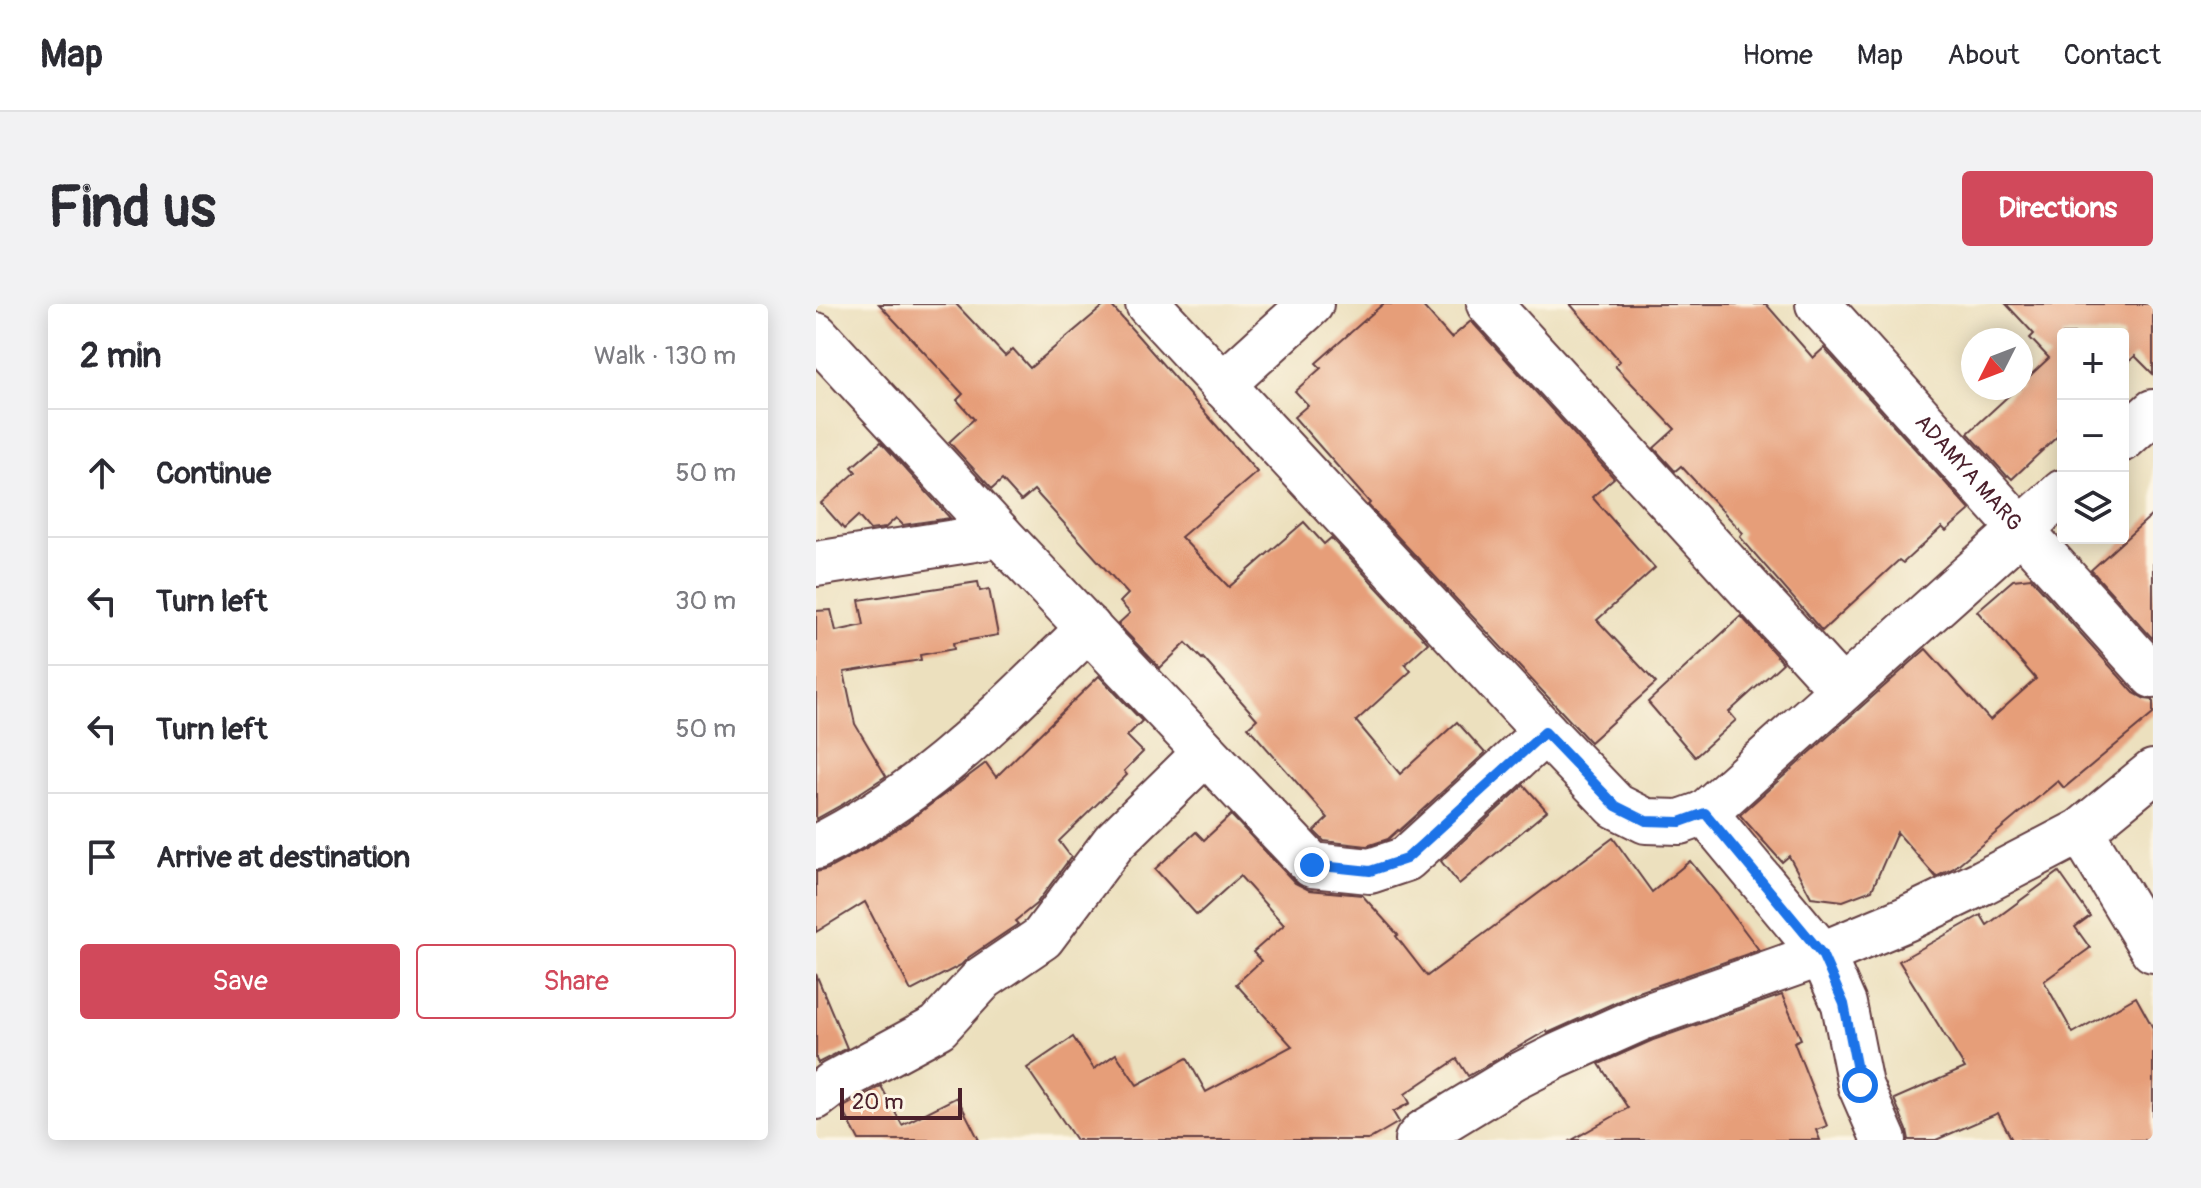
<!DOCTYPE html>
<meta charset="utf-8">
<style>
body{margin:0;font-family:Pangolin,sans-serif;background:#f2f2f3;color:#2b2b33}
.controls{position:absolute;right:24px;top:24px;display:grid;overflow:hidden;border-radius:8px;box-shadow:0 4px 20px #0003}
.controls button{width:72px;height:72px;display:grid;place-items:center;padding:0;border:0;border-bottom:2px solid #e1e1e2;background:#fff;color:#2b2b33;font:40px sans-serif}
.compass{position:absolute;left:1145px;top:24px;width:72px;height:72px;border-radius:50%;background:#fff;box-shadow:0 4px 20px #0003;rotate:228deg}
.scale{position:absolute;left:24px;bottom:20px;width:122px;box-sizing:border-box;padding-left:8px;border:4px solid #4a1f2b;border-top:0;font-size:22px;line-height:28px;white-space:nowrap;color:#4a1f2b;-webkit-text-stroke:6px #fcf5e5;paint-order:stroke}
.stop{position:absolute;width:24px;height:24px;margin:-18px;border:6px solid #1a73e8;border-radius:50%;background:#fff}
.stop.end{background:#1a73e8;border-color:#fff;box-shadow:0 2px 8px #0008}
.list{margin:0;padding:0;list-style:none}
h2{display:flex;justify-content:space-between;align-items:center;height:104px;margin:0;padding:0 32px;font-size:34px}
h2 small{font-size:26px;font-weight:400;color:#7c7c81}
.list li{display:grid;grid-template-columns:52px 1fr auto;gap:24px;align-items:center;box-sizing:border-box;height:128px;padding:0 32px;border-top:2px solid #e1e1e2}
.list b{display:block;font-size:30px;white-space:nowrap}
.list em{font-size:26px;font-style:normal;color:#7c7c81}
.actions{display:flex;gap:16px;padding:24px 32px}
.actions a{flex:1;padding:18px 0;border:2px solid #d1495b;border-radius:8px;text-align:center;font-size:28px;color:#d1495b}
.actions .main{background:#d1495b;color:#fff}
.icon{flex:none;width:44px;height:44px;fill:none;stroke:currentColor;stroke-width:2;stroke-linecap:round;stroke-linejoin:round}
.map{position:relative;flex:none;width:1337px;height:836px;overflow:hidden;border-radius:8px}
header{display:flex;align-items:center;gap:48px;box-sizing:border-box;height:112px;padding:0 40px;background:#fff;border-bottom:2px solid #e1e1e2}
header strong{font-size:38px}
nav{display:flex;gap:44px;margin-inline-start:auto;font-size:28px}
.intro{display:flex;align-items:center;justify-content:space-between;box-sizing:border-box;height:192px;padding:0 48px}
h1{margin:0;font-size:56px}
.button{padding:20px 36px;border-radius:8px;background:#d1495b;color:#fff;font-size:28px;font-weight:700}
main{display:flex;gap:48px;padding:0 48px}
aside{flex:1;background:#fff;border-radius:8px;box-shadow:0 4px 20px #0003}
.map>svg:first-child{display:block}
.building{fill:#e69e79}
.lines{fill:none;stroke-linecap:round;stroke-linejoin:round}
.minor-casing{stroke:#623c41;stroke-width:48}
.minor{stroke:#fff;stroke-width:44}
.route{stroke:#1a73e8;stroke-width:10}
.labels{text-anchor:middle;stroke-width:8;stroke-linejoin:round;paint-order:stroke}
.street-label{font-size:22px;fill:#4a1f2b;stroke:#fcf5e5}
</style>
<header>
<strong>Map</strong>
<nav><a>Home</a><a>Map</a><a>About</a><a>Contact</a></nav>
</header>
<div class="intro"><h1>Find us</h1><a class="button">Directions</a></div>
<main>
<aside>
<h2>2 min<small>Walk · 130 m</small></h2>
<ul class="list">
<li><svg class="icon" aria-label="ahead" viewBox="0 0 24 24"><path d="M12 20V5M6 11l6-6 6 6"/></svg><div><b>Continue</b></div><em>50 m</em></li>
<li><svg class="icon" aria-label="left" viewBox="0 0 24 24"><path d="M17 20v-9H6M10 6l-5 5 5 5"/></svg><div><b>Turn left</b></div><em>30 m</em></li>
<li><svg class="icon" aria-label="left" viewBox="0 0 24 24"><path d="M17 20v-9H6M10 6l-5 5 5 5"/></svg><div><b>Turn left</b></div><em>50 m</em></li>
<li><svg class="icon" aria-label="arrive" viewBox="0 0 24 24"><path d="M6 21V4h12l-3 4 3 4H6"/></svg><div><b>Arrive at destination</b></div></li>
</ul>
<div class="actions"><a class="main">Save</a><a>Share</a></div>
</aside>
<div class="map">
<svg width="1337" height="836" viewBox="0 0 1337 836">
<rect width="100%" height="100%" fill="#fcf5e5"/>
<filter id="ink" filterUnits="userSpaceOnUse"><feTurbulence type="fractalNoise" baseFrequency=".0125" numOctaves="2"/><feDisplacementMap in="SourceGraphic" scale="16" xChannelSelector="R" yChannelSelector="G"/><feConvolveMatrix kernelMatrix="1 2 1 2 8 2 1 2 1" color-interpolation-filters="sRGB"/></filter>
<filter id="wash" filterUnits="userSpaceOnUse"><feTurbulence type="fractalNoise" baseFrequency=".006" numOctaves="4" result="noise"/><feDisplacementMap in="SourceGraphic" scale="32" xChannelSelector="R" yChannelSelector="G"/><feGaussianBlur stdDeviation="1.8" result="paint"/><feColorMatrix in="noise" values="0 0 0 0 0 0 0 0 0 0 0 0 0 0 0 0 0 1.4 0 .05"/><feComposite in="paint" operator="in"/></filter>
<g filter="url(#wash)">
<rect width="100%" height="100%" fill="#ece0be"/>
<g id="blocks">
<g class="building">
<path d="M63 0H140L189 52 197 45 214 64 290 0H294L441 168 365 233 413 283 488 218 508 240 515 234 612 339 589 360 595 367 540 417 584 470 641 418 669 449 583 527 582 526 572 535 551 542 508 537 498 527 512 514 432 423 441 415 387 354 386 355 370 339 344 364 302 320 314 309 304 298 312 290 218 186 205 197 186 176 176 185 133 138 158 115 141 96 147 90Z"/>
<path d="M567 0H605L635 34 655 17 798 174 776 193 839 264 781 316 840 379 774 438 552 201 554 199 478 113 492 101 479 87 505 64 500 59Z"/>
<path d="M754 0H950L997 54 1008 44 1154 206 1130 227 1126 223 1087 259 1083 256 1006 327 924 233 927 229 865 162 859 167 838 144 859 125 799 62 804 57Z"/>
<path d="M1190 0H1337V70L1319 52 1307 63V30H1247V119L1241 125 1245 129 1196 175 1192 171 1191 172 1152 129 1201 84H1205V80L1233 54 1214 34 1218 30Z"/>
<path d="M65 138 134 214 87 221 80 214 69 224 54 226 42 212 28 225 5 199 40 168 36 163Z"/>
<path d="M1337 210V335L1275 266Z"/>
<path d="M1215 274 1318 389 1329 395 1337 396V410L1248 484 1242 477 1138 564 1120 573 1081 528 1056 586 1027 597 995 593 973 552 966 558 924 511 1110 345 1174 416 1220 375 1161 307 1197 276Z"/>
<path d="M162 278 164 287 173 285 182 331 137 339 138 345 104 351 105 356 28 368 39 420 70 472 27 500 0 515V307L15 306 20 327 48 321 43 296Z"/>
<path d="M925 312 967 359 913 408 920 416 879 453 832 398Z"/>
<path d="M283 372 326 417 311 432 327 448 308 467 311 471 243 537 255 553 220 600 199 617 202 620 153 653 145 661 95 687 49 598 0 628V568L12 565 52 543 90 519 170 459 180 473Z"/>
<path d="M708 481 731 507 643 580 625 557Z"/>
<path d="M415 511 479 579 493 586 546 591 582 631 580 632 611 672 797 534 836 588 874 557 901 590 943 646 820 689 732 729 730 727 652 772 641 755 589 790 594 799 577 808 583 818 552 836H260L211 764 257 733 278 765 300 750 321 781 371 754 390 788 476 742 420 680 445 657 437 648 468 621 424 572 381 611 339 565 380 528 388 536Z"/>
<path d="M1243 568 1274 612 1259 623 1274 644 1228 677 1257 729 1320 693 1337 724V836H1196L1182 809 1120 836H1093L1091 826 1078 795 1149 764 1083 657 1165 611 1171 621Z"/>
<path d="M0 670 31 744 2 759 0 755Z"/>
<path d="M966 691 985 735 978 738 1011 822 1000 826 1004 836H756L812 804 783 760 837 736Z"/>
<path d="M65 782 86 821 141 793 163 836H43L26 804Z"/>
</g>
</g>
</g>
<g filter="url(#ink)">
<use href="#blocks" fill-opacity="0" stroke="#623c41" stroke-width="2"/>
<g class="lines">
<g class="minor-casing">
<g id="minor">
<path d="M332 0 729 428 800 502 830 517 864 518 889 509 1006 650 1028 700 1044 781 1068 836"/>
<path d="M673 0 1025 385"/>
<path id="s1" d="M1002 0 1337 372"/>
<path d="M0 31 184 231 496 561 554 567 590 555 729 428"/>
<path d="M406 81 495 0"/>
<path d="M1307 135 1337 108"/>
<path d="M0 260 184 231"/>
<path d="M889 509 1247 188"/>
<path d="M1265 527 1337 646"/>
<path d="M0 543C110 489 186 408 273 324"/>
<path d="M0 793 18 779 122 723 167 674 226 634 298 538 389 449"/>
<path d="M601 836 607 829 696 775 741 752 828 713 1006 650 1090 615 1167 578 1265 527 1337 468"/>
</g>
</g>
<use href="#minor" class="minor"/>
</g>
</g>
<g class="lines" filter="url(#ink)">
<path class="route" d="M496 561 554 567 590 555 729 428 800 502 830 517 864 518 889 509 1006 650 1028 700 1044 781"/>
</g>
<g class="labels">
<g class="street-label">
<text dy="8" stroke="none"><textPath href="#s1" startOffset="226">ADAMYA MARG</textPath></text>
</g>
</g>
</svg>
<div class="controls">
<button>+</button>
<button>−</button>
<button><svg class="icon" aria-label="layers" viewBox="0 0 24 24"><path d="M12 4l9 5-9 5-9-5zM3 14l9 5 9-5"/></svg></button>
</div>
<svg class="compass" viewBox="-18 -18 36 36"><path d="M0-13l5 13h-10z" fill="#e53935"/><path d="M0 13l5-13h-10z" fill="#7c7c81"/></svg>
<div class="scale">20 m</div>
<div class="stop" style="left:1044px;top:781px"></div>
<div class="stop end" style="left:496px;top:561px"></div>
</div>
</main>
